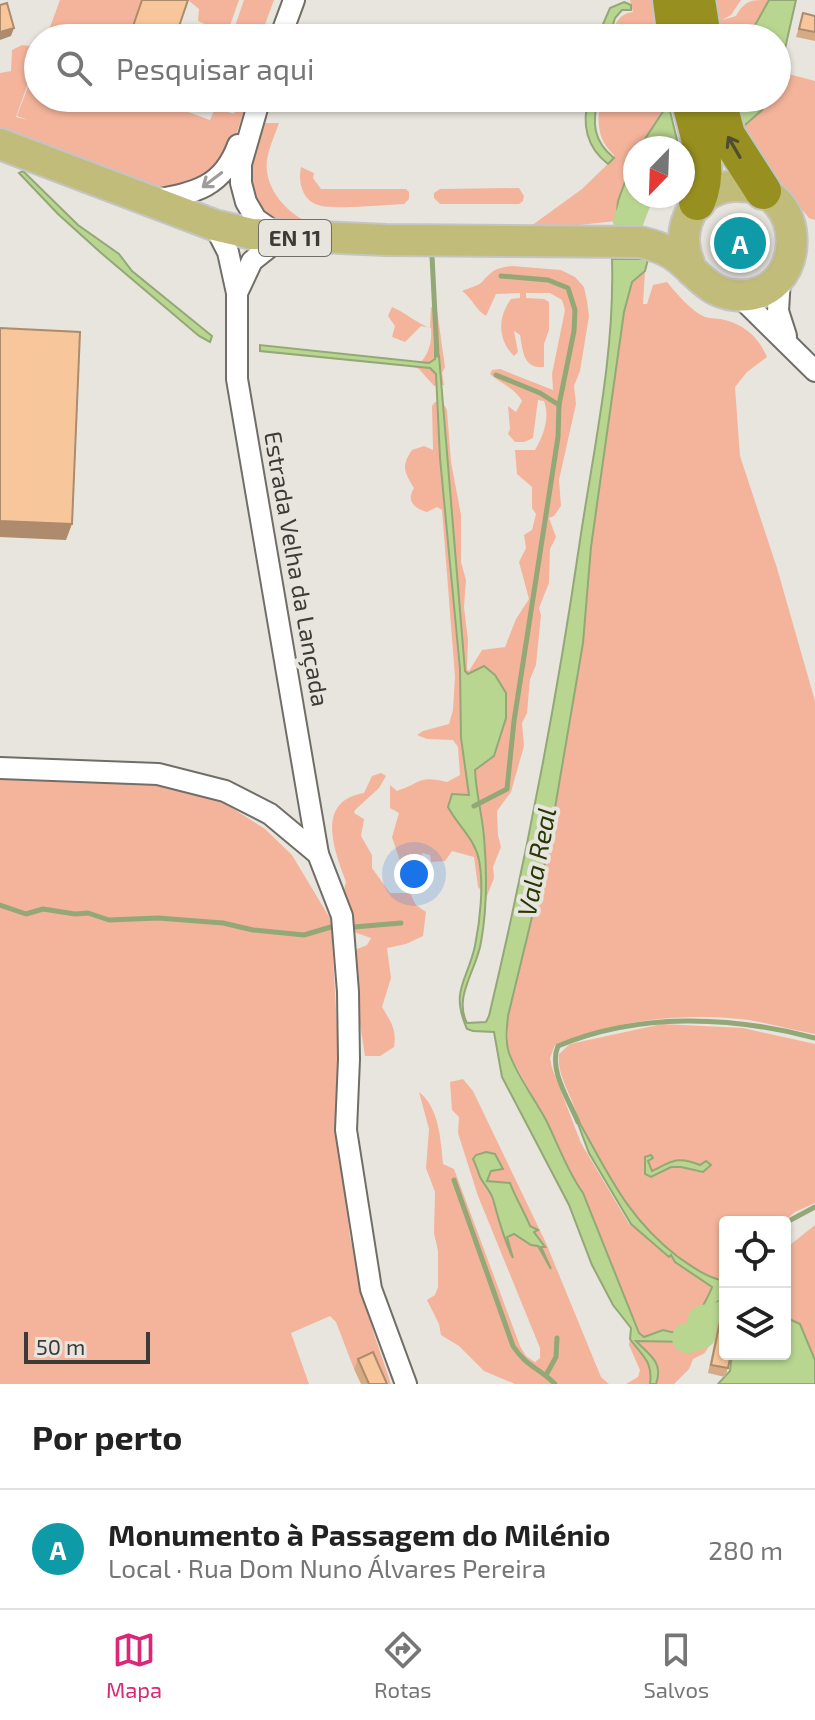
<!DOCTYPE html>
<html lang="pt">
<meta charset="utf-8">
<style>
body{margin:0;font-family:"Exo 2",sans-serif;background:#f2f2f2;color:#222}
.controls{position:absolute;right:24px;bottom:24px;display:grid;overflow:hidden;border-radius:8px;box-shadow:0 2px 6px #0004}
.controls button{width:72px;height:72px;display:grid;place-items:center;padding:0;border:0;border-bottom:2px solid #e0e0e0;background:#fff;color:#222;font:40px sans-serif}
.compass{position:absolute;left:623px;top:136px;width:72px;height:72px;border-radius:50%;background:#fff;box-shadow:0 2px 6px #0004;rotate:203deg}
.scale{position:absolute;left:24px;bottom:20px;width:126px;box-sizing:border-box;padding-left:8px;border:4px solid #3c3b38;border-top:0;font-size:22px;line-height:28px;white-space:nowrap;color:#3c3b38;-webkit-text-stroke:6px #e8e5de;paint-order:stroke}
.you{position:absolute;left:414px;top:874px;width:28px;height:28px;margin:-20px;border:6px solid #fff;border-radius:50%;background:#1a73e8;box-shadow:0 0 0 12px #1a73e833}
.badge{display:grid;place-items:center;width:52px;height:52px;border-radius:50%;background:#db2777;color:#fff;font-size:26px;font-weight:700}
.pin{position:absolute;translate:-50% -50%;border:4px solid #fff;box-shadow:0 2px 8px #0006}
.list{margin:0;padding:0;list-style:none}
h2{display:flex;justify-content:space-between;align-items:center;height:104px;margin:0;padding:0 32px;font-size:34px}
h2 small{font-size:26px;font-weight:400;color:#767676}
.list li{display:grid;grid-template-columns:52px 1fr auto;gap:24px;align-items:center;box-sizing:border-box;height:120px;padding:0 32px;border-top:2px solid #e0e0e0}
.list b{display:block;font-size:30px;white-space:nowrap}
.list p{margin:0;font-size:26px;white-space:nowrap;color:#767676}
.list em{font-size:26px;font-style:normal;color:#767676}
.icon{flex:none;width:44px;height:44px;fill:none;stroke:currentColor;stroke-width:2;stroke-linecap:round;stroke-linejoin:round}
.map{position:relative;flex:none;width:815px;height:1384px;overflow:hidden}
.search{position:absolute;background:#fff;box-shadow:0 2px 6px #0004;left:24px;right:24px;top:24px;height:88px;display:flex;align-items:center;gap:20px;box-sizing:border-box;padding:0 28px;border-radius:44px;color:#767676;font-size:30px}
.sheet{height:224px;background:#fff}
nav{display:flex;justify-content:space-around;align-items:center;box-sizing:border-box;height:112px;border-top:2px solid #e0e0e0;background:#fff;font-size:22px;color:#767676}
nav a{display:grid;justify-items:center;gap:4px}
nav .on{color:#db2777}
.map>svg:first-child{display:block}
.green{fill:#f4b49b}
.water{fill:#b8d690;stroke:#93a876;stroke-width:2}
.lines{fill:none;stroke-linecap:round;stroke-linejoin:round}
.stream{stroke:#93a876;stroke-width:5}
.river{stroke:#b8d690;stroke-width:30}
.minor-casing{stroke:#716e68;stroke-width:24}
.primary-casing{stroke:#c4c4c3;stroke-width:34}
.motorway-casing{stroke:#c4c4c3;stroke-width:40}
.minor{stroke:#fff;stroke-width:20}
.primary{stroke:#c1bc79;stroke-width:30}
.motorway{stroke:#979020;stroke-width:36}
.wall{fill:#d4ab85}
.shaded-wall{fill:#ad8b6c}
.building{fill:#f7c79b;stroke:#ad8b6c;stroke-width:2}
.oneway{stroke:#4e4c33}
.oneway2{stroke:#9e9d9c}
.labels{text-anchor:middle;stroke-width:8;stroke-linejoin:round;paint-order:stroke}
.shield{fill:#e8e5de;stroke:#706e6a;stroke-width:2}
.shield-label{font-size:22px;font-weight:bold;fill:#3c3b38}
.street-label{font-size:24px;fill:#3c3b38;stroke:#e8e5de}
.water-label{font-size:26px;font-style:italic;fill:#273804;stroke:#e8e5de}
</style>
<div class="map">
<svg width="815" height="1384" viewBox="0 0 815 1384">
<rect width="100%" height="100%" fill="#e8e5de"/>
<g class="green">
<path d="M60 0H142L140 6 143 8 129 38H46Z"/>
<path d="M188 0H239L227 34 198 21 199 9Z"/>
<path d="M244 0H274L260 38H240L232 35Z"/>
<path d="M630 0H652L655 38H610C615 24 618 14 633 12Z"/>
<path d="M710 0H741L731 15 722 20 736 16C745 0 751 0 769 0L747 38H715Z"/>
<path d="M22 45 38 47V55L16 117 28 120 17 116 38 60V98H174L172 106 210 120 215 108 234 114 239 98H248C235 136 231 169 189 184 177 188 170 190 158 188L63 152 0 132V73L11 71 12 50Z"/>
<path d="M781 72 815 81V220L809 218 790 195 758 165 737 132 762 110 769 98H777Z"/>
<path d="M601 98H669L668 105 639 148H635V155L618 202 616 221 525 231 301 229C274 222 246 205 248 173 249 157 259 138 264 123H279C275 135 269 147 267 160 264 183 280 206 300 218 309 223 321 225 331 227L531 226 582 189 614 158V155C596 138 597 121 601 98Z"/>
<path d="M301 167 314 173 313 178 321 189H406L409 192V199L404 204C386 205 332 210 318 205 302 200 298 182 301 167Z"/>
<path d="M519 188 524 196 523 201 519 204H440L434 198V193L440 189Z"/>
<path d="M512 266 561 270 575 277 584 287 587 301 589 316 580 371 574 386 576 404 559 480 561 506 554 516 549 518 556 537 550 549 549 583 539 608 541 615 536 665 530 679 527 713 522 723 524 746 511 792 497 811 498 835 501 847 493 867 494 878 487 896 478 887 474 857 452 851 445 861 431 862 430 855 422 853 423 868 420 875 403 870 392 837 399 813 390 808V785L397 791C421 783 419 775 447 782L460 775 458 747 453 740 427 739 417 735 423 731 449 724 453 710 455 677 442 510 437 507 427 512C414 508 406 501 414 488 404 472 401 466 412 450L424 446 433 450 432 406 435 402 443 403 447 410 451 462 461 515V562L466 580 464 607 468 640 467 669 469 671 482 650 505 647 516 619 529 599 519 562 526 548 524 535 532 530 536 514 532 508V487L517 474 515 450H535C544 435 550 417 544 401L538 400 533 438 524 442H515L508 434 510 429 508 406 516 412 522 401C516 389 500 383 490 374L492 370 500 369 553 390 552 374 565 310 562 300 550 293H526V298L544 299 549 302V330L544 344V367C523 369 523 351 520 335L514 331 518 352 514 356C498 340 497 318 511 299L520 298V293L496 294 486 316C475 309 472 298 462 291 468 288 478 286 482 282 493 270 495 268 512 266Z"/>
<path d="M645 271 643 304H647L653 285 667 282C677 294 691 311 705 317 711 319 719 318 725 320 745 325 759 338 767 357L747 372 735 387 740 456 777 568 815 701V1034C793 1030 771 1024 749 1020 685 1012 614 1020 555 1045L550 1058 552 1068 581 1143 629 1224 673 1256 675 1262 712 1286C708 1300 696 1310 702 1324L696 1332 680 1334 663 1330 644 1337C630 1326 629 1303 619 1288L583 1193 572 1177 557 1142 508 1051V1016L547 855 583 643 591 547 624 312 632 282Z"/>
<path d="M392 307C404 312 422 326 430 328L431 307 437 310 445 367 442 373 444 385 434 386 419 369 412 366 414 361H422C430 351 432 340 431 328L421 326 405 342 392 337 395 326 388 316Z"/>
<path d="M381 773 386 776 379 788 355 810 354 813 364 819 361 836 372 855V868L390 893H410L416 905 426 912 423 936 406 944 387 948 391 978 382 1007C391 1022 397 1030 394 1047L380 1056H365L360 1024 355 968 357 961 354 956 357 949 367 945 371 938 354 932C348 918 340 897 346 882 334 850 315 801 364 793L372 776Z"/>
<path d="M0 775 154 781 205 791 265 829 292 855 331 920 339 1063 338 1133 350 1237 374 1334 391 1384H379L369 1363 354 1369 336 1322 330 1316 291 1333 309 1384H0Z"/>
<path d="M662 1024 743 1028 815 1044V1203L795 1212 783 1222H725V1278L721 1280C706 1277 691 1266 678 1257 626 1217 595 1161 572 1101 566 1086 557 1071 559 1054L570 1044Z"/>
<path d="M463 1079 473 1091 546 1243 601 1377 609 1384H515L484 1371 459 1346 441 1335 439 1324 427 1300 435 1295 438 1287V1251L434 1233 435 1192 426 1168 429 1129 419 1092C439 1107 441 1141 443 1164L454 1169 520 1346 526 1356 535 1362 540 1358V1348L478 1196 458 1133 459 1117 452 1110 450 1082Z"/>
<path d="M815 1225V1369L785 1338V1249Z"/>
<path d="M630 1339C643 1357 653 1361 650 1384H626L638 1377 640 1370 629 1345Z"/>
<path d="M696 1339H704L710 1344 705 1353 693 1359 689 1369 674 1384H656C663 1365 648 1353 636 1341L690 1342Z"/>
</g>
<g class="water">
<path d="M769 0H796L777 84V38H748Z"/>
<path d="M624 2 631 5V10H622L615 18 609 38H597L610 8Z"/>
<path d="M589 98H598C592 123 593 141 614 158L608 164C587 148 581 124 589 98Z"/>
<path d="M728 98H769L762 110 737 132Z"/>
<path d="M666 107 670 111 679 148H639Z"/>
<path d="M635 155V196H657L646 210 640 222 616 221 618 201Z"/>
<path d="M23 171 78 225 119 254 132 271 212 336 210 342 199 336 100 252 58 214 19 173Z"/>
<path d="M612 259H648L645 271 632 282 624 312 591 547 583 643 547 855 508 1016C507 1028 505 1041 509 1053 518 1077 534 1098 546 1120 558 1144 567 1171 583 1193L639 1333 644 1337 663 1330 680 1334 696 1332 702 1324C696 1310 708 1300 712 1287L675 1262 671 1255 669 1257 631 1224 589 1153 574 1113C607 1170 624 1215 678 1257 691 1266 706 1277 721 1280L725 1278 721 1289 723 1292H720V1300L716 1303 714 1316 704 1339 690 1342 636 1341C649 1355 664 1362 656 1384H650C653 1361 643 1357 630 1339L631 1328 613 1305 592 1265 569 1205 502 1077 494 1032 473 1031 467 1029C450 990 467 982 475 946 480 921 484 885 479 860 475 839 458 826 448 807L452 794 469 795 461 738 460 669 440 458 436 374 430 368 260 351V345L429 363 435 359V346L439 356 465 671 468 674 484 666 495 675 506 693V718L494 756 475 770C476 793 482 814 484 837 487 871 487 909 481 942 477 969 453 997 467 1023L486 1022 489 1016C526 860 556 704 579 547 593 451 615 356 612 259Z"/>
<path d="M486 1152 495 1154 503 1169 491 1171 487 1181 510 1183C516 1199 524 1211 530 1226L538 1230 534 1232 545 1247H541L551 1269 538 1246 531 1245 514 1234 507 1237 513 1258C503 1238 498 1217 493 1199 490 1190 484 1185 480 1177 478 1171 476 1165 473 1159L476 1155Z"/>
<path d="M651 1155 653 1158 648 1161 652 1171C671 1162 677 1155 700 1165L706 1161 711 1165 703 1172 681 1167H671L651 1177 645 1174V1157Z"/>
<path d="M785 1317 800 1324 815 1360V1384H718L730 1371 732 1354H785Z"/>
</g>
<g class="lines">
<g class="stream">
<path d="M432 256 437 355"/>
<path d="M501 276 548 280 568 288 575 310 574 331 559 405"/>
<path d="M474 806 507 789 514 721 558 437 559 405 540 393 496 375"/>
<path d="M0 905 26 914 43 909 75 914 88 913 109 920 158 918 223 923 253 930 304 935 331 927"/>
<path d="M354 927 401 923"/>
<path d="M578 1122C569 1100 548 1069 558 1046 639 1012 731 1016 815 1038"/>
<path d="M454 1180 513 1346C526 1366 539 1368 555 1384"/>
<path d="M785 1223 815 1207"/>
<path d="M546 1375 556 1357 557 1338"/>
</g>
<g class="river">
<path d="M628 222 638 196"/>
<path d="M687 1338 701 1334 703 1320 725 1316"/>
</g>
<g class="minor-casing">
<g id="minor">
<path d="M280 38 294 0"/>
<path d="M154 200C195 193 223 187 238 145"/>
<path d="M214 225 228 252 237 293V379L318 854"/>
<path d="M780 278 778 311 786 336"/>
<path d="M237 293 252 261 282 237 256 219 246 202 241 183V164L260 98"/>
<path d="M738 295 815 371"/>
<path d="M0 768 158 774 225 791 270 814 318 854 342 916 348 992 349 1059 346 1130 371 1289 406 1384"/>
</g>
</g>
<g class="primary-casing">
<path id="primary" d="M0 144 214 225 252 234 386 240 640 242C654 245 667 249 679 259 698 274 708 292 734 295 809 303 812 184 736 186 720 186 703 194 694 207 680 229 682 248 692 271"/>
</g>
<g class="motorway-casing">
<g id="motorway">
<path d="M671 0 676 38"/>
<path d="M697 0 703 38"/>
<path d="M689 98C697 133 712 167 697 202"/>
<path d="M717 98 727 135 763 191"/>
</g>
</g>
<use href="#minor" class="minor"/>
<use href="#primary" class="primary"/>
<use href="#motorway" class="motorway"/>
</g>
<g class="wall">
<path d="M803 13 815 16V41L796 37Z"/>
<path d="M722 1312 728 1368 725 1377 708 1373 719 1320Z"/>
<path d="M358 1359 387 1384H361L354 1369Z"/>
</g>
<g class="shaded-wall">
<path d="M14 28 11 36 0 40V32Z"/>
<path d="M0 521 72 524 66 540 0 537Z"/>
</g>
<g class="building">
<path d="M142 0H188L175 38H129Z"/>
<path d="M7 3 14 28 0 32V5Z"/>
<path d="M803 13 815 16V32L799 29Z"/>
<path d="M0 328 80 332 72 524 0 521Z"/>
<path d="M722 1312H725V1354H731L728 1368 711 1365Z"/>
<path d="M373 1352 387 1384H369L358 1359Z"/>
</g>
<defs><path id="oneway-shaft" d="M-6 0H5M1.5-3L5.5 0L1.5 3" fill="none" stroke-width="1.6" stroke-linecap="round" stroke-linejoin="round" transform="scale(2)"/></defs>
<use class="oneway" href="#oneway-shaft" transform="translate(734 147) rotate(-120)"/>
<use class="oneway2" href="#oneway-shaft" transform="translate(212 180) rotate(143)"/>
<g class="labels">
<rect class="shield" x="259" y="220" width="72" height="36" rx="6"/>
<g class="shield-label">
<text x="295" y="246">EN 11</text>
</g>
<g class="street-label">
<text transform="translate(296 569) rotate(80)" y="8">Estrada Velha da Lançada</text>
</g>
<g class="water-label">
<text transform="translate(537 862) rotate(-79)" y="9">Vala Real</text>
</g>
</g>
</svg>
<div class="controls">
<button><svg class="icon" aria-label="locate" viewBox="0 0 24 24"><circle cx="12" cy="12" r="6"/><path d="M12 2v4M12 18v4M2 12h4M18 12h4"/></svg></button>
<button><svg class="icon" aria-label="layers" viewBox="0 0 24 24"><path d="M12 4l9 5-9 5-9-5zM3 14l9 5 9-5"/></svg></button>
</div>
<svg class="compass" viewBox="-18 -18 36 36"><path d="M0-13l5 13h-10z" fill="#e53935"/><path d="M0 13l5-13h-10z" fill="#767676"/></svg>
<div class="scale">50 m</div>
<div class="you"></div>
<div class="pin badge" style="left:740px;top:243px;background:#0f9aa8">A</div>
<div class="search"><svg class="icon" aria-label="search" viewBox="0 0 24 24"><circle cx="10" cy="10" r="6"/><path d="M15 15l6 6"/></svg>Pesquisar aqui</div>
</div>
<section class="sheet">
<h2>Por perto<small></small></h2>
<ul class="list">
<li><span class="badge" style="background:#0f9aa8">A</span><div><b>Monumento à Passagem do Milénio</b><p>Local · Rua Dom Nuno Álvares Pereira</p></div><em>280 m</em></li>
</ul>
</section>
<nav>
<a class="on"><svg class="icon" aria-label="map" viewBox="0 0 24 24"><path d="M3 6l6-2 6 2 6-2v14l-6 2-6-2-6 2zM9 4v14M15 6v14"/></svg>Mapa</a>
<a><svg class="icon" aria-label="directions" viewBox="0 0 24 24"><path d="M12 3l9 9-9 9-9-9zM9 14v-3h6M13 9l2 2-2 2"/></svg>Rotas</a>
<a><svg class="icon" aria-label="saved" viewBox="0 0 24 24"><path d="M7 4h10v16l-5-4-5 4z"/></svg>Salvos</a>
</nav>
